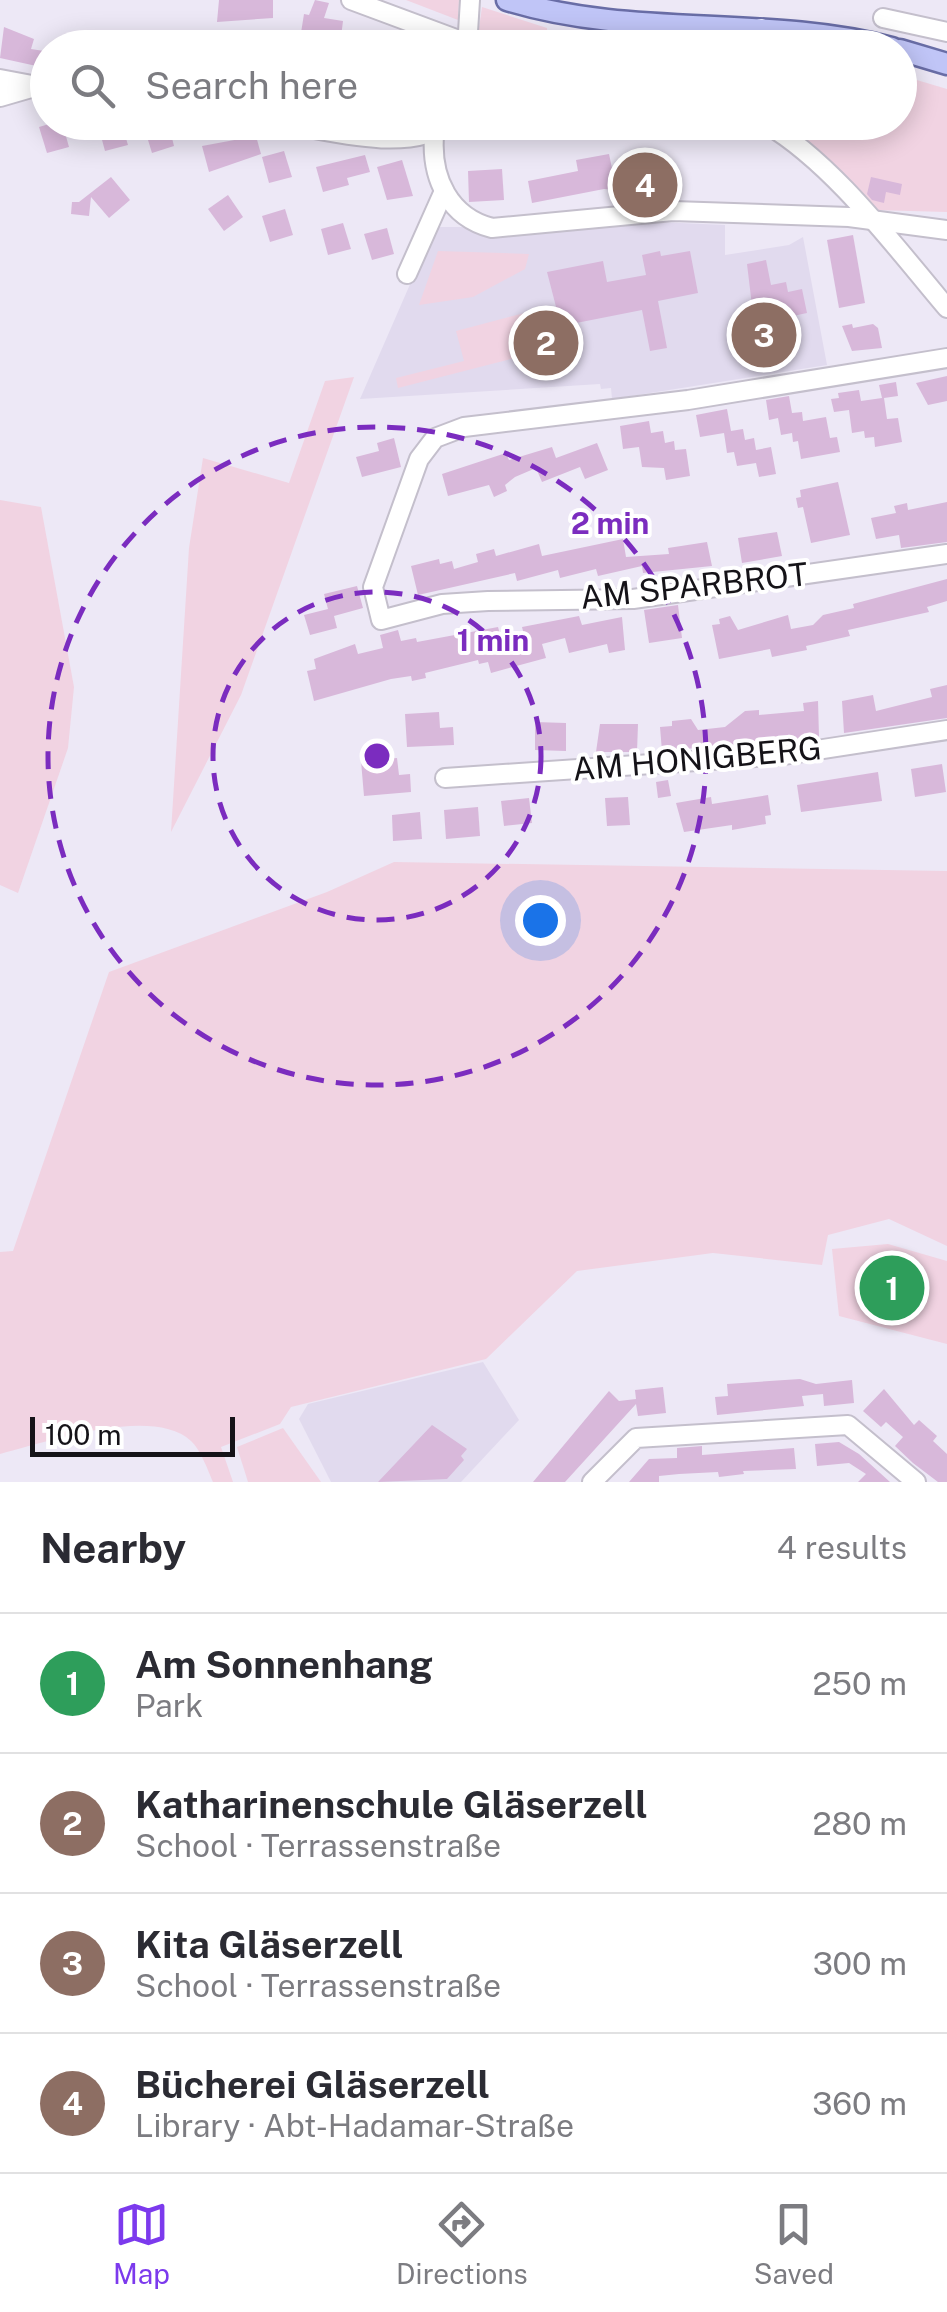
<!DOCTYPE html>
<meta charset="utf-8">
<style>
body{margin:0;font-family:"Public Sans",sans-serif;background:#f7f7f7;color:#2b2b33}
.scale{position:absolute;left:30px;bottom:25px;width:205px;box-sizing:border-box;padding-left:10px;border:5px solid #151318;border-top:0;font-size:28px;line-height:35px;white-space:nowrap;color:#151318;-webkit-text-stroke:8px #fff;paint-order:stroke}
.you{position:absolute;left:540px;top:920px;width:35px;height:35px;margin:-25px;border:8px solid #fff;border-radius:50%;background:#1a73e8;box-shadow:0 0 0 15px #1a73e833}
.badge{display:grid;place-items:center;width:65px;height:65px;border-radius:50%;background:#7c3aed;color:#fff;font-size:32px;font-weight:700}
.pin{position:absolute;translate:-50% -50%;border:5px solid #fff;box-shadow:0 2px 10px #0006}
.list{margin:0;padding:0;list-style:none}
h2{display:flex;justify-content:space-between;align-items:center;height:130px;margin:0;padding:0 40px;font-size:42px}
h2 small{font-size:32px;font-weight:400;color:#7c7c81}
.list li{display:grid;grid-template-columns:65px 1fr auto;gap:30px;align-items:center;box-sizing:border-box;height:140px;padding:0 40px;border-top:2px solid #e1e1e2}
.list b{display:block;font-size:38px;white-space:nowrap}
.list p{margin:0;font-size:32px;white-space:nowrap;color:#7c7c81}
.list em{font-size:32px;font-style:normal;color:#7c7c81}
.icon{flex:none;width:55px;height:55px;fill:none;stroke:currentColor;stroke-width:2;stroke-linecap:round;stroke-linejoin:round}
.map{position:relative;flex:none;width:947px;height:1482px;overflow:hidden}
.search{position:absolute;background:#fff;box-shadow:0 5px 25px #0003;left:30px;right:30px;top:30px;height:110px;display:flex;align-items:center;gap:25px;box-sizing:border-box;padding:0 35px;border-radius:55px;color:#7c7c81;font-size:38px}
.sheet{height:690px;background:#fff}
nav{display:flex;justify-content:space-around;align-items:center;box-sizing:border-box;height:140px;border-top:2px solid #e1e1e2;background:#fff;font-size:28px;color:#7c7c81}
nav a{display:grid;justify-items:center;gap:5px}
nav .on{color:#7c3aed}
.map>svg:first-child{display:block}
.built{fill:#e1daee}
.green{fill:#f1d3e2}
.building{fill:#d8b8da}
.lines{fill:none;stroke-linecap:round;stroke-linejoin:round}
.minor-casing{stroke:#c4bfcc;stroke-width:22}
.major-casing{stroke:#696da6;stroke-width:25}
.minor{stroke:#fff;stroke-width:18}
.major{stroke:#c0c5f7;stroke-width:20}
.ring{fill:none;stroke:#7b2cbf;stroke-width:5;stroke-dasharray:18 12}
.labels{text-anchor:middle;stroke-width:8;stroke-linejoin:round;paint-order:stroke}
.street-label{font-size:32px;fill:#151318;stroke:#fff}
.centre{fill:#7b2cbf;stroke:#fff;stroke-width:5}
.ring-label{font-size:30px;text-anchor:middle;font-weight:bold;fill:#7b2cbf;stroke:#fff;stroke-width:8;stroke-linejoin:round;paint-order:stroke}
</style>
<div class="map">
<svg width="947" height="1482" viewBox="0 0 947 1482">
<rect width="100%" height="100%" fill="#ede8f6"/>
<g class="built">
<path d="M634 221 725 225V255L789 245 803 237 827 365 612 399 611 388 601 389 600 384 360 399 435 227H464L496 236Z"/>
<path d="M483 1362 519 1420 461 1482H331L299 1419 308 1404Z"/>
</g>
<g class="green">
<path d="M406 0H459L458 20Z"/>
<path d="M482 7 547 28V33L563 35V39L583 41 584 37 685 47H499L478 35Z"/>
<path d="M900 75 947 89V212L873 210 777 123 900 122Z"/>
<path d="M438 251 529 254 525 269 473 297 419 305Z"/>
<path d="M536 310 543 340 563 336 565 345 398 388 396 378 464 361 456 331Z"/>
<path d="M354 377 241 695 171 832 189 548 203 458 289 483 325 381Z"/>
<path d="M0 500 41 507 74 687 68 748 18 893 0 885Z"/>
<path d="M394 862 947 871V1246L889 1219 828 1235 822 1265 713 1253 577 1271 486 1359 291 1407 280 1424 221 1447 233 1482H213C208 1470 200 1449 191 1441 152 1405 44 1443 0 1454V1252L13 1251 109 972 327 892Z"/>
<path d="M888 1244 947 1261V1344L839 1316 832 1249Z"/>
<path d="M283 1428 321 1482H248L237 1447Z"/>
</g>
<g class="building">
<path d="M219 0H273V18L217 22Z"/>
<path d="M315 0 329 3 324 18 343 21 341 37 332 35 331 44 300 39 304 14 309 15Z"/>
<path d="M4 27 34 39 31 49 44 51 41 67 0 58Z"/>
<path d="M368 34 417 41V48H366Z"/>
<path d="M56 122H62L69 147 47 153 39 127Z"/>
<path d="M108 122H121L128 145 105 151 98 125Z"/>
<path d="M160 122H168L174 146 152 153 144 127Z"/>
<path d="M256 136 261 154 209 172 202 146Z"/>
<path d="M284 151 292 177 269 183 262 157Z"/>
<path d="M609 154 613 173 672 161 678 188 629 198 628 193 617 195 615 190 604 189 532 203 528 181 578 171 576 160Z"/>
<path d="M365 155 370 172 347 178 349 185 323 192 316 167Z"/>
<path d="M402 160 413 196 387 200 377 167Z"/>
<path d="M502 169 504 200 469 202 468 171Z"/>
<path d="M111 177 130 200 109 218 91 197 89 216 71 214 72 202H79Z"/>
<path d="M871 177 902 184 900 195 886 192 884 203 872 200 867 194Z"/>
<path d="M228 195 243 217 224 231 208 209Z"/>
<path d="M285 209 293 235 270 242 262 216Z"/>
<path d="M343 223 351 249 328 255 321 229Z"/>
<path d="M387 228 394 254 372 260 364 234Z"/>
<path d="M853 235 865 303 839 308 827 240Z"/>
<path d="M660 251 661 256 690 251 698 293 658 301 667 348 650 351 642 310 561 326 547 272 603 261 607 282 646 275 642 255Z"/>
<path d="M766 260 771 285 786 282 788 292 802 289 807 313 793 316 794 323 760 327 758 314H753L747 264Z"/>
<path d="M852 324 853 328 873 324 878 328 882 348 852 351 842 326Z"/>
<path d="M947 376V401L928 405 916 383Z"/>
<path d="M896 382 898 396 884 398 887 419 898 418 902 442 875 447 874 437 865 438 864 431 852 433 849 410 834 412 831 399 839 398 838 393 859 390 861 401 882 398 879 385Z"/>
<path d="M789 396 792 413 802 412 803 421 826 417 830 438 837 437 840 452 801 459 798 441 793 442 792 433 781 435 778 418 769 420 766 400Z"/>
<path d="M727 409 731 431 743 429 745 440 754 438 756 450 771 447 776 474 759 477 756 463 737 466 734 452 727 453 724 433 700 437 696 415Z"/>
<path d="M649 421 651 433 663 431 665 443 674 441 675 450 686 449 690 476 666 480 664 468 642 467 639 447 623 449 620 426Z"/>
<path d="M394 438 401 467 362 477 356 457 379 451 377 443Z"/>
<path d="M597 443 608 470 585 479 580 467 542 482 536 468 515 477 505 485 507 491 494 497 489 485 448 496 442 474 506 453 509 460 552 447 556 458Z"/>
<path d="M838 482 850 535 811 543 803 507 798 508 796 498 801 497 800 490Z"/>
<path d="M947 502V542L901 548 899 535 876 539 871 518 896 513 894 506 907 503 908 510Z"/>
<path d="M777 532 782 556 742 563 738 538Z"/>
<path d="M623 539 626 557 669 554 668 548 707 542 712 566 643 573 642 566 598 576 596 569 560 578 558 570 517 581 515 573 418 595 411 566 439 559 440 564 452 561 454 569 478 562 476 554 494 549 496 556 539 544 542 556Z"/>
<path d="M947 579V601L927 607 929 612 848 630 850 636 806 646 807 650 772 657 770 649 719 659 712 625 720 624 719 619 730 616 738 630 788 615 791 629 813 625 823 615 854 608 853 604Z"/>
<path d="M357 586 363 608 334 616 337 628 310 635 304 615 328 609 324 594Z"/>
<path d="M678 605 682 638 649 643 644 610Z"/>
<path d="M579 616 582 625 622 617 625 650 609 653 607 644 569 653 565 638 542 644 546 658 491 673 488 662 479 664 478 660 425 673 426 678 412 681 411 676 391 679 314 701 307 671 316 669 314 659 355 644 358 654 383 648 380 635 398 630 401 641 416 638 417 642 498 627 503 645 525 639 522 627Z"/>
<path d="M947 685V718L844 733 842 701 873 695 876 711 932 697 930 689Z"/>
<path d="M818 701 819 737 662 751 660 727 672 726V721L691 719 698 730 725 727 745 711 759 710V715L804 711 803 703Z"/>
<path d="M439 712 440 728 453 727 454 745 407 747 405 714Z"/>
<path d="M535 722 566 723V751L535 750Z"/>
<path d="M600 724H638L637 752H596Z"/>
<path d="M397 758 399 775 410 774 411 792 364 796 361 761Z"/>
<path d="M942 764 946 792 915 797 911 769Z"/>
<path d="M878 772 882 801 801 812 797 785Z"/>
<path d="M668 780 671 796 658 798 656 782Z"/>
<path d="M768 795 771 815 765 816 766 824 732 830V825L684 832 676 803 711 797 712 804Z"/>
<path d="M628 797 630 825 607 826 605 798Z"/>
<path d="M529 798 532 823 504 826 501 801Z"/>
<path d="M478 807 480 836 446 839 444 810Z"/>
<path d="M420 812 422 839 393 841 392 815Z"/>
<path d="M800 1379 816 1384 852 1380 854 1403 824 1406 823 1394 802 1396 804 1406 717 1415 715 1397 728 1396 727 1384Z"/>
<path d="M663 1387 666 1413 638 1416 636 1404 565 1482H533L609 1391 619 1401 636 1399 635 1390Z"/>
<path d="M884 1389 914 1425 919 1420 937 1436 933 1441 947 1454V1482H938L913 1463 895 1446 903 1437 886 1422 881 1427 863 1411Z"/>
<path d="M432 1425 467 1449 461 1456 464 1460 447 1479 378 1482Z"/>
<path d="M839 1442 859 1454 890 1482H858L866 1474 849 1463 817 1466 815 1444Z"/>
<path d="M702 1446V1455L794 1448 796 1469 743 1471 744 1474 719 1477 718 1472 679 1474 659 1476V1482H629L649 1459 677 1458V1448Z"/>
</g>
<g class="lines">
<g class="minor-casing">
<g id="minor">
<path d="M351 0 464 42"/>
<path d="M883 18 947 32"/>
<path d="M675 26 714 48"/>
<path d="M467 48 470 0"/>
<path d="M736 48 761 28"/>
<path d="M0 79 48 88"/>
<path d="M0 97 31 88"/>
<path d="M278 122C324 130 412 155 449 122"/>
<path d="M763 122C832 161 896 248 947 308"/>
<path d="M434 136C431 178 449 217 492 228L673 211 849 217 947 230"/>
<path d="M407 274 444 191"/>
<path d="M947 358 688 400 464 427 435 438 419 459 373 587 381 620 442 604 488 601 633 599 947 554"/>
<path d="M445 778 784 755 947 730"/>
<path d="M592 1482 636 1438 848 1425 916 1482"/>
</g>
</g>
<g class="major-casing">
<g id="major">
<path d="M507 0C633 39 765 15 892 48"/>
<path d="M900 50 947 64"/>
</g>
</g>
<use href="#minor" class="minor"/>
<use href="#major" class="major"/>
</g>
<g class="ring">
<circle cx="377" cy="756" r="164"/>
<circle cx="377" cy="756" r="329"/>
</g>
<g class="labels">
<g class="street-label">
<text transform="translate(694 586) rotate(-6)" y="11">AM SPARBROT</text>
<text transform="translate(697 759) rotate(-5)" y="11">AM HONIGBERG</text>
</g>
</g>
<circle cx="377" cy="756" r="15" class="centre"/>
<g class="ring-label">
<text x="610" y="534">2 min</text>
<text x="493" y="651">1 min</text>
</g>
</svg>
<div class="scale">100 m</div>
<div class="you"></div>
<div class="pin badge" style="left:892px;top:1288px;background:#2e9e5b">1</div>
<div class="pin badge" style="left:546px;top:343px;background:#8d6e63">2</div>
<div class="pin badge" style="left:764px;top:335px;background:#8d6e63">3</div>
<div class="pin badge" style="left:645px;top:185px;background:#8d6e63">4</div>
<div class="search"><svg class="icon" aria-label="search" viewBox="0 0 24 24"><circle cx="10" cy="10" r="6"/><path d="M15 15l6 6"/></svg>Search here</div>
</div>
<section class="sheet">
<h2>Nearby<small>4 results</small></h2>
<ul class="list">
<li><span class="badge" style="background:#2e9e5b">1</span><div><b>Am Sonnenhang</b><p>Park</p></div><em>250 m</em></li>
<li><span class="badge" style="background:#8d6e63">2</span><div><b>Katharinenschule Gläserzell</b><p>School · Terrassenstraße</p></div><em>280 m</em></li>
<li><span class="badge" style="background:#8d6e63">3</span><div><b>Kita Gläserzell</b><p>School · Terrassenstraße</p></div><em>300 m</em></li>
<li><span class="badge" style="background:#8d6e63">4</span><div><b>Bücherei Gläserzell</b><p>Library · Abt-Hadamar-Straße</p></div><em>360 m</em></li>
</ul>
</section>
<nav>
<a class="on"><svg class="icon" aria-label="map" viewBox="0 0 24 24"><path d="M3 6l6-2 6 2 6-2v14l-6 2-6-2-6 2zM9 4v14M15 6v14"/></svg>Map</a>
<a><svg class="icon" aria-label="directions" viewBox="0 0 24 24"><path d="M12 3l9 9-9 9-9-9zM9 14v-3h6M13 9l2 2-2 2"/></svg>Directions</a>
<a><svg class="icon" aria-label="saved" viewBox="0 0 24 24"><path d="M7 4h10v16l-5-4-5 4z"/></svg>Saved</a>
</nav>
